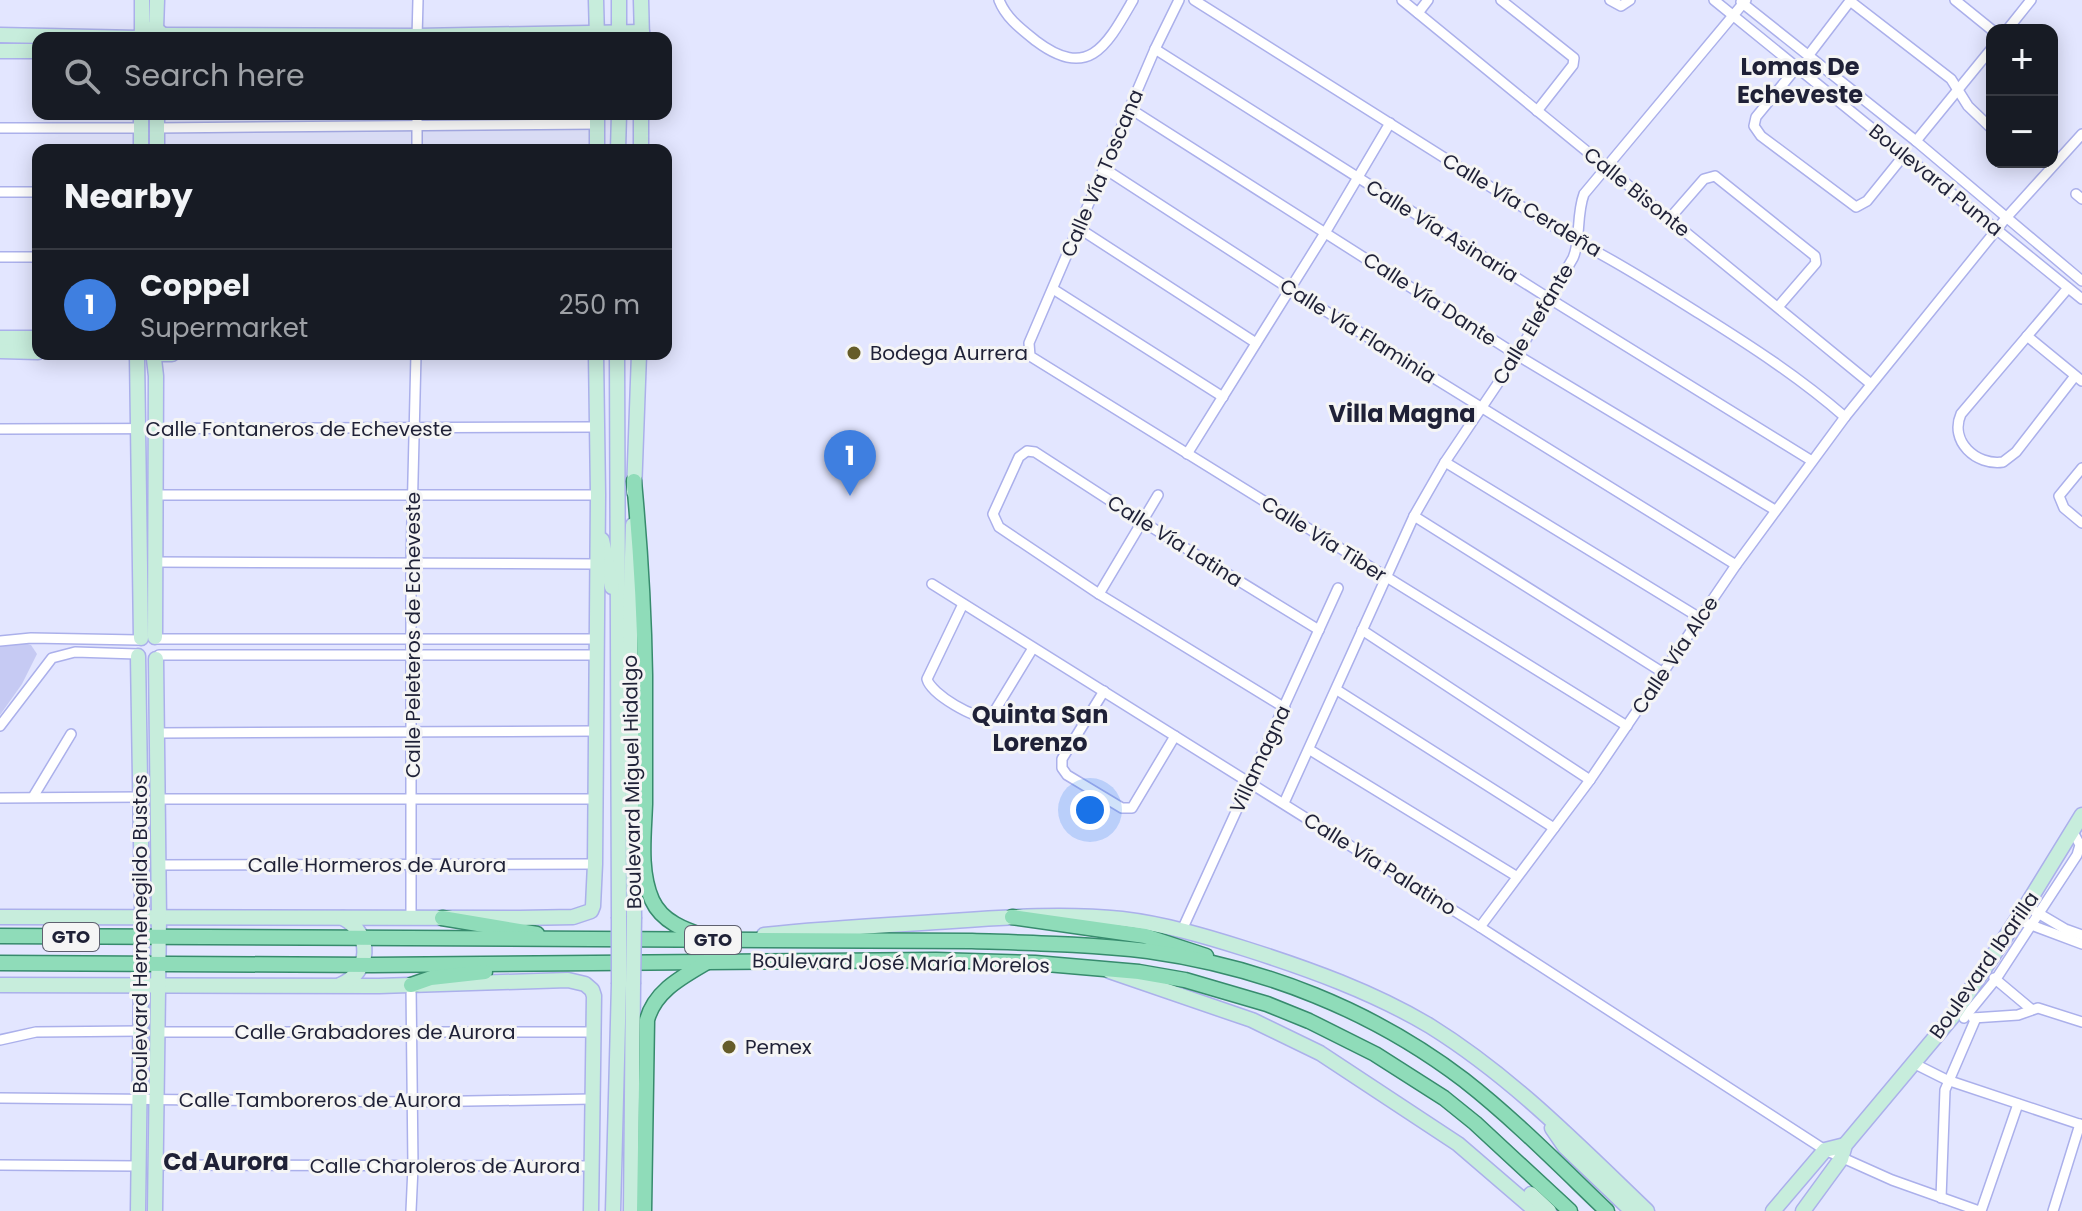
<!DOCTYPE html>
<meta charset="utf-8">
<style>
body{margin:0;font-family:Poppins,sans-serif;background:#20242c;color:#f1f3f6}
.controls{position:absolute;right:24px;top:24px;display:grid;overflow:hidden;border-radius:16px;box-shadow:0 4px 20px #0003}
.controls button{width:72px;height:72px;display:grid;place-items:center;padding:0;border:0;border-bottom:2px solid #363941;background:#171b24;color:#f1f3f6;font:40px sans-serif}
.you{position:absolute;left:1090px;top:810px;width:28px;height:28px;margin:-20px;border:6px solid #fff;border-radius:50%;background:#1a73e8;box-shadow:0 0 0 12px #1a73e833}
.badge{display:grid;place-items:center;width:52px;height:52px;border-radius:50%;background:#b45309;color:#fff;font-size:26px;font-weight:700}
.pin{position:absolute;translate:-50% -66px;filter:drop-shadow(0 2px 4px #0008)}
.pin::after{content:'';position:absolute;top:42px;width:28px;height:24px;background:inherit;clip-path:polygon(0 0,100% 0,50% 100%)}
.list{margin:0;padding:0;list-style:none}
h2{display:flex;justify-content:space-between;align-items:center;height:104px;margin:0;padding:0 32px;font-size:34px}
h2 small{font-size:26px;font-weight:400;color:#9ea1a6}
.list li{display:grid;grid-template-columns:52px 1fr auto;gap:24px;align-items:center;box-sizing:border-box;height:112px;padding:0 32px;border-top:2px solid #363941}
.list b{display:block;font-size:30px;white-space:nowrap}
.list p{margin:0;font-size:26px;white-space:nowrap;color:#9ea1a6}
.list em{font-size:26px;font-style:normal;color:#9ea1a6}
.icon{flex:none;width:44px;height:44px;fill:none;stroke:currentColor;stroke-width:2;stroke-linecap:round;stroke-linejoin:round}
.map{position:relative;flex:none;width:2082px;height:1211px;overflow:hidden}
.search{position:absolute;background:#171b24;box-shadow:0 4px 20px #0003;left:32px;top:32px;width:640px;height:88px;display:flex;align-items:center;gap:20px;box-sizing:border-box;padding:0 28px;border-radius:16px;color:#9ea1a6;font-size:30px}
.panel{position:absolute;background:#171b24;box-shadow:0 4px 20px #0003;left:32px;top:144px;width:640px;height:216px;border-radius:16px}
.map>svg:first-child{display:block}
.green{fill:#c6caf3}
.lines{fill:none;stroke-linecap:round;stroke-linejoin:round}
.street-casing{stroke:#abb0eb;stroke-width:12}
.secondary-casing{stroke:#abb0eb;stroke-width:17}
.primary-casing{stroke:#378b6d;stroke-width:17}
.street{stroke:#fff;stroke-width:9}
.secondary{stroke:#c7eddc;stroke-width:14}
.primary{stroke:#8fdcb9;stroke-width:14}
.secondary-bridge-casing{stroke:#abb0eb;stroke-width:17;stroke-linecap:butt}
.secondary-bridge{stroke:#c7eddc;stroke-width:14}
.poi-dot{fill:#655c29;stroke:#f5f5f5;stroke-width:3}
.labels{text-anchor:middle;stroke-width:6;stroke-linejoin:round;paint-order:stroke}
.shield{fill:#f5f5f5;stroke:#5f6170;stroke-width:2}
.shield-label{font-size:18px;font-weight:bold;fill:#1f2137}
.street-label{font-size:20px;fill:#1f2137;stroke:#f5f5f5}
.poi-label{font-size:20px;fill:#1f2137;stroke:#f5f5f5;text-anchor:start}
.quarter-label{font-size:24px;font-weight:bold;fill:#1f2137;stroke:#f5f5f5}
</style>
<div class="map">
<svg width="2082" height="1211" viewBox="0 0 2082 1211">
<rect width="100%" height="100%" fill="#e3e6ff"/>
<path class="green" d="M21 642 31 645 37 654 22 684 0 715V645Z"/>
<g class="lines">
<g class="street-casing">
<g id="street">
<path d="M999 0C1006 18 1021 29 1036 41 1089 81 1107 45 1133 0"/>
<path d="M1179 0 1155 49 1029 343 1030 356 1627 726"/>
<path d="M1194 0 1578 242C1620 263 1660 289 1700 314 1751 346 1799 377 1845 417"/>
<path d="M1402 0 1871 384"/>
<path d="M1501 0 1574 58 1573 65 1537 111"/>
<path d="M1610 0 1621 6 1630 0"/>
<path d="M1714 0 2082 299"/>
<path d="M1955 0 1992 30"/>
<path d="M1741 2 1916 141 2082 281"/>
<path d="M1418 13 1428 0"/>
<path d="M2007 30 2031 0"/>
<path d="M417 38 418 0"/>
<path d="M1155 49 1550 299 1812 461"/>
<path d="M1808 56 1850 1 1951 79 1968 106 1992 129"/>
<path d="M1797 67 1756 117 1754 126 1761 136 1856 207 1867 201 1905 154"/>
<path d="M1129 108 1517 355 1775 510"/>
<path d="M0 128H141"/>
<path d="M157 128 597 124"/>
<path d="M1916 141 1992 48"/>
<path d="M417 150V114"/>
<path d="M1105 169 1290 289 1736 565"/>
<path d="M0 192H38"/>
<path d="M2076 194 2082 199"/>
<path d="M1670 218 1704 179 1715 176 1815 256 1816 263 1778 307"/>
<path d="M1080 229 1256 343"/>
<path d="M0 257H38"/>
<path d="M2068 288 1961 414C1949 441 1976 466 2003 462L2016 452 2075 376"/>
<path d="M1053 289 1223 397"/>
<path d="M2027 336 2082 381"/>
<path d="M0 429 597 427"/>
<path d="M1187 454 1325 233 1390 123"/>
<path d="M1445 462 1700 618"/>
<path d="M2082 468 2059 496 2064 508 2082 523"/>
<path d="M155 495H598"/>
<path d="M1414 516 1662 672"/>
<path d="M155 562 596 564"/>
<path d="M932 584 1480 927 1825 1150 1892 1180 1979 1211"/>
<path d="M1099 594 1158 495"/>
<path d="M963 604 927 679C931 694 976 721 991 717L1033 648"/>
<path d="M1362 630 1590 780"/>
<path d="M158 639H596"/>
<path d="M0 641 31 638 138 640"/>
<path d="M159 655H596"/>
<path d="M1337 690 1554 828"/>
<path d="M1104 691 1062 759V768L1067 775 1122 808H1132L1175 736"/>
<path d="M1285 708 1099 594 999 527 993 514 1019 457 1027 451 1035 452 1143 522 1319 630"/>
<path d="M0 726 52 658 75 652 137 654"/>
<path d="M157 733 595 731"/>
<path d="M1310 750 1516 876"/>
<path d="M33 797 71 734"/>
<path d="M0 798 141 797"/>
<path d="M158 799H595"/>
<path d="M1284 803 1414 516 1445 462 1517 355 1573 258C1581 241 1576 215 1584 194L1746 0"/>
<path d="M158 865 595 864"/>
<path d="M2026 906 2065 929 2082 935"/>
<path d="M411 917V562L416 354"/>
<path d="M2018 920 2082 944"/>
<path d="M1480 927 1590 780 1736 565 1845 417 2006 218 2082 134"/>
<path d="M1182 930 1338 588"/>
<path d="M1994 978 2031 1009"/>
<path d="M411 985 413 1167 411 1211"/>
<path d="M1964 1018 1996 979 2077 855 2080 845 2072 830"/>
<path d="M1973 1018 2018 1015 2038 1008 2082 1022"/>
<path d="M157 1032H593"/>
<path d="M0 1040 36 1032 140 1031"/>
<path d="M1913 1063 1947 1080 2082 1125"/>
<path d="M0 1098 412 1102 592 1099"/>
<path d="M0 1165 138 1166"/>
<path d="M156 1165 591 1166"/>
<path d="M1941 1198 1945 1090 1976 1018"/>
<path d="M1981 1211 2018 1104"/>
<path d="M2053 1211 2080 1124"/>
</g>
</g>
<g class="secondary-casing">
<g id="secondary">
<path d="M142 0V32"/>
<path d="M596 0 597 38"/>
<path d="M619 0V38"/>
<path d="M641 0 642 38"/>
<path d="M156 29 157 0"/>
<path d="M0 35 138 38"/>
<path d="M163 35 417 36 642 32"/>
<path d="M138 38C145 26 157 26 165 38"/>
<path d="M0 51H38"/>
<path d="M157 114V150"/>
<path d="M597 114V150"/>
<path d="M141 150V114"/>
<path d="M618 150 619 114"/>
<path d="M641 150V114"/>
<path d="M0 338H38"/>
<path d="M0 351 38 352"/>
<path d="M160 354H172"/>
<path d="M617 354 619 917"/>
<path d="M137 355 141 638"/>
<path d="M154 359 156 376 155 637"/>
<path d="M634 492 639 354"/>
<path d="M633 525 630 622 634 917"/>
<path d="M602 540 612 587"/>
<path d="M0 917 520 918 573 917 591 911 593 906 595 864 598 495 596 354"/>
<path d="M764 935C827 928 890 925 952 921 1008 917 1066 913 1122 919 1164 924 1205 936 1246 949 1309 969 1373 992 1430 1026 1512 1077 1578 1145 1647 1211"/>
<path d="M1109 971 1252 1020 1320 1053 1458 1144 1536 1211"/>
<path d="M0 985 379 986 568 980 585 984 592 990 594 996 591 1211"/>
<path d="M340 985C371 972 373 934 343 918"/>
<path d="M1552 1128 1565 1147 1632 1211"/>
<path d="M1531 1194 1549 1211"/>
<path d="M138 1211 142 903 138 656"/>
<path d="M155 1211 159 918 156 659"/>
<path d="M613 1211 619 984"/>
<path d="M631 1211 633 984"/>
<path d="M1773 1211 1825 1150 1845 1145"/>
<path d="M1803 1211 1841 1159 1845 1145 1953 1016 2026 906 2082 815"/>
</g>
</g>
<g class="primary-casing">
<g id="primary">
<path d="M634 481C640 545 644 610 645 675 645 718 645 761 645 804 644 834 639 871 652 900 662 922 685 930 706 937"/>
<path d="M1012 917 1145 936 1206 956"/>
<path d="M442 918 537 934"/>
<path d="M0 936 972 941C1031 943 1090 944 1148 951 1263 967 1372 1010 1464 1080 1515 1120 1560 1166 1607 1211"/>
<path d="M0 963 372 965 936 960 1035 963 1139 972 1185 980 1267 1004 1309 1021 1375 1054 1444 1098 1475 1123 1570 1211"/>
<path d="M411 985 431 978 485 972"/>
<path d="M644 1211 647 1020C655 990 684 976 709 961"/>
</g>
</g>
<use href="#street" class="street"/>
<use href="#secondary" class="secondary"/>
<use href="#primary" class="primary"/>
<g class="secondary-bridge-casing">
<g id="secondary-bridge">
<path d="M619 984V917"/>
<path d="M633 984 634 917"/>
</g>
</g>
<use href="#secondary-bridge" class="secondary-bridge"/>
</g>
<g class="poi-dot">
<circle cx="854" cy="353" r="8"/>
<circle cx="729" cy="1047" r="8"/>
</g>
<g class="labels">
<g class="shield">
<rect x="43" y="923" width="56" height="28" rx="6"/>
<rect x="685" y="926" width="56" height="28" rx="6"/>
</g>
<g class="shield-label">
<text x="71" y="943">GTO</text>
<text x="713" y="946">GTO</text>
</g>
<g class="street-label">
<text transform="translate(1102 173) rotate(-67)" y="7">Calle Vía Toscana</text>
<text transform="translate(1936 180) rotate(39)" y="7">Boulevard Puma</text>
<text transform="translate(1637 192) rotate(39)" y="7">Calle Bisonte</text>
<text transform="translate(1522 205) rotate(31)" y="7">Calle Vía Cerdeña</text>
<text transform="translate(1442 231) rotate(32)" y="7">Calle Vía Asinaria</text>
<text transform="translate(1430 299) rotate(33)" y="7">Calle Vía Dante</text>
<text transform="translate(1533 324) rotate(-59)" y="7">Calle Elefante</text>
<text transform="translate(1358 331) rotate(32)" y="7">Calle Vía Flaminia</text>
<text x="299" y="436">Calle Fontaneros de Echeveste</text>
<text transform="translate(1324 539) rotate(32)" y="7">Calle Vía Tiber</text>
<text transform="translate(1175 541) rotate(32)" y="7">Calle Vía Latina</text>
<text transform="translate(413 635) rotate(-90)" y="7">Calle Peleteros de Echeveste</text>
<text transform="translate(1675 655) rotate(-56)" y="7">Calle Vía Alce</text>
<text transform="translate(1260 759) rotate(-65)" y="7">Villamagna</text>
<text transform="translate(632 782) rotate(-91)" y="7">Boulevard Miguel Hidalgo</text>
<text transform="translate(1380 864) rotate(32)" y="7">Calle Vía Palatino</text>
<text x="377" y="872">Calle Hormeros de Aurora</text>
<text transform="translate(140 934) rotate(-90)" y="7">Boulevard Hermenegildo Bustos</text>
<text transform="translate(901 963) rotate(1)" y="7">Boulevard José María Morelos</text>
<text transform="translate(1984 965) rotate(-55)" y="7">Boulevard Ibarilla</text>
<text x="375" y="1039">Calle Grabadores de Aurora</text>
<text x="320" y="1107">Calle Tamboreros de Aurora</text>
<text x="445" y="1173">Calle Charoleros de Aurora</text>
</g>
<g class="poi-label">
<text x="870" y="360">Bodega Aurrera</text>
<text x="745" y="1054">Pemex</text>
</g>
<g class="quarter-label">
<text x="1800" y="75">Lomas De<tspan x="1800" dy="28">Echeveste</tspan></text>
<text x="1402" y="422">Villa Magna</text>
<text x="1040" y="723">Quinta San<tspan x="1040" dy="28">Lorenzo</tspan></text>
<text x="226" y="1170">Cd Aurora</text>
</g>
</g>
</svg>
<div class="controls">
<button>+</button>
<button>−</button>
</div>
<div class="you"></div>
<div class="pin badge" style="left:850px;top:496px;background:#3f7fe0">1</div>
<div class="search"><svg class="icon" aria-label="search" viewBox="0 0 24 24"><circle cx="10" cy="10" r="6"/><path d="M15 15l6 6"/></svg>Search here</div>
<section class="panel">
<h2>Nearby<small></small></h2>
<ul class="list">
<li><span class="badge" style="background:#3f7fe0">1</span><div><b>Coppel</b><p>Supermarket</p></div><em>250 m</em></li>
</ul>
</section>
</div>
